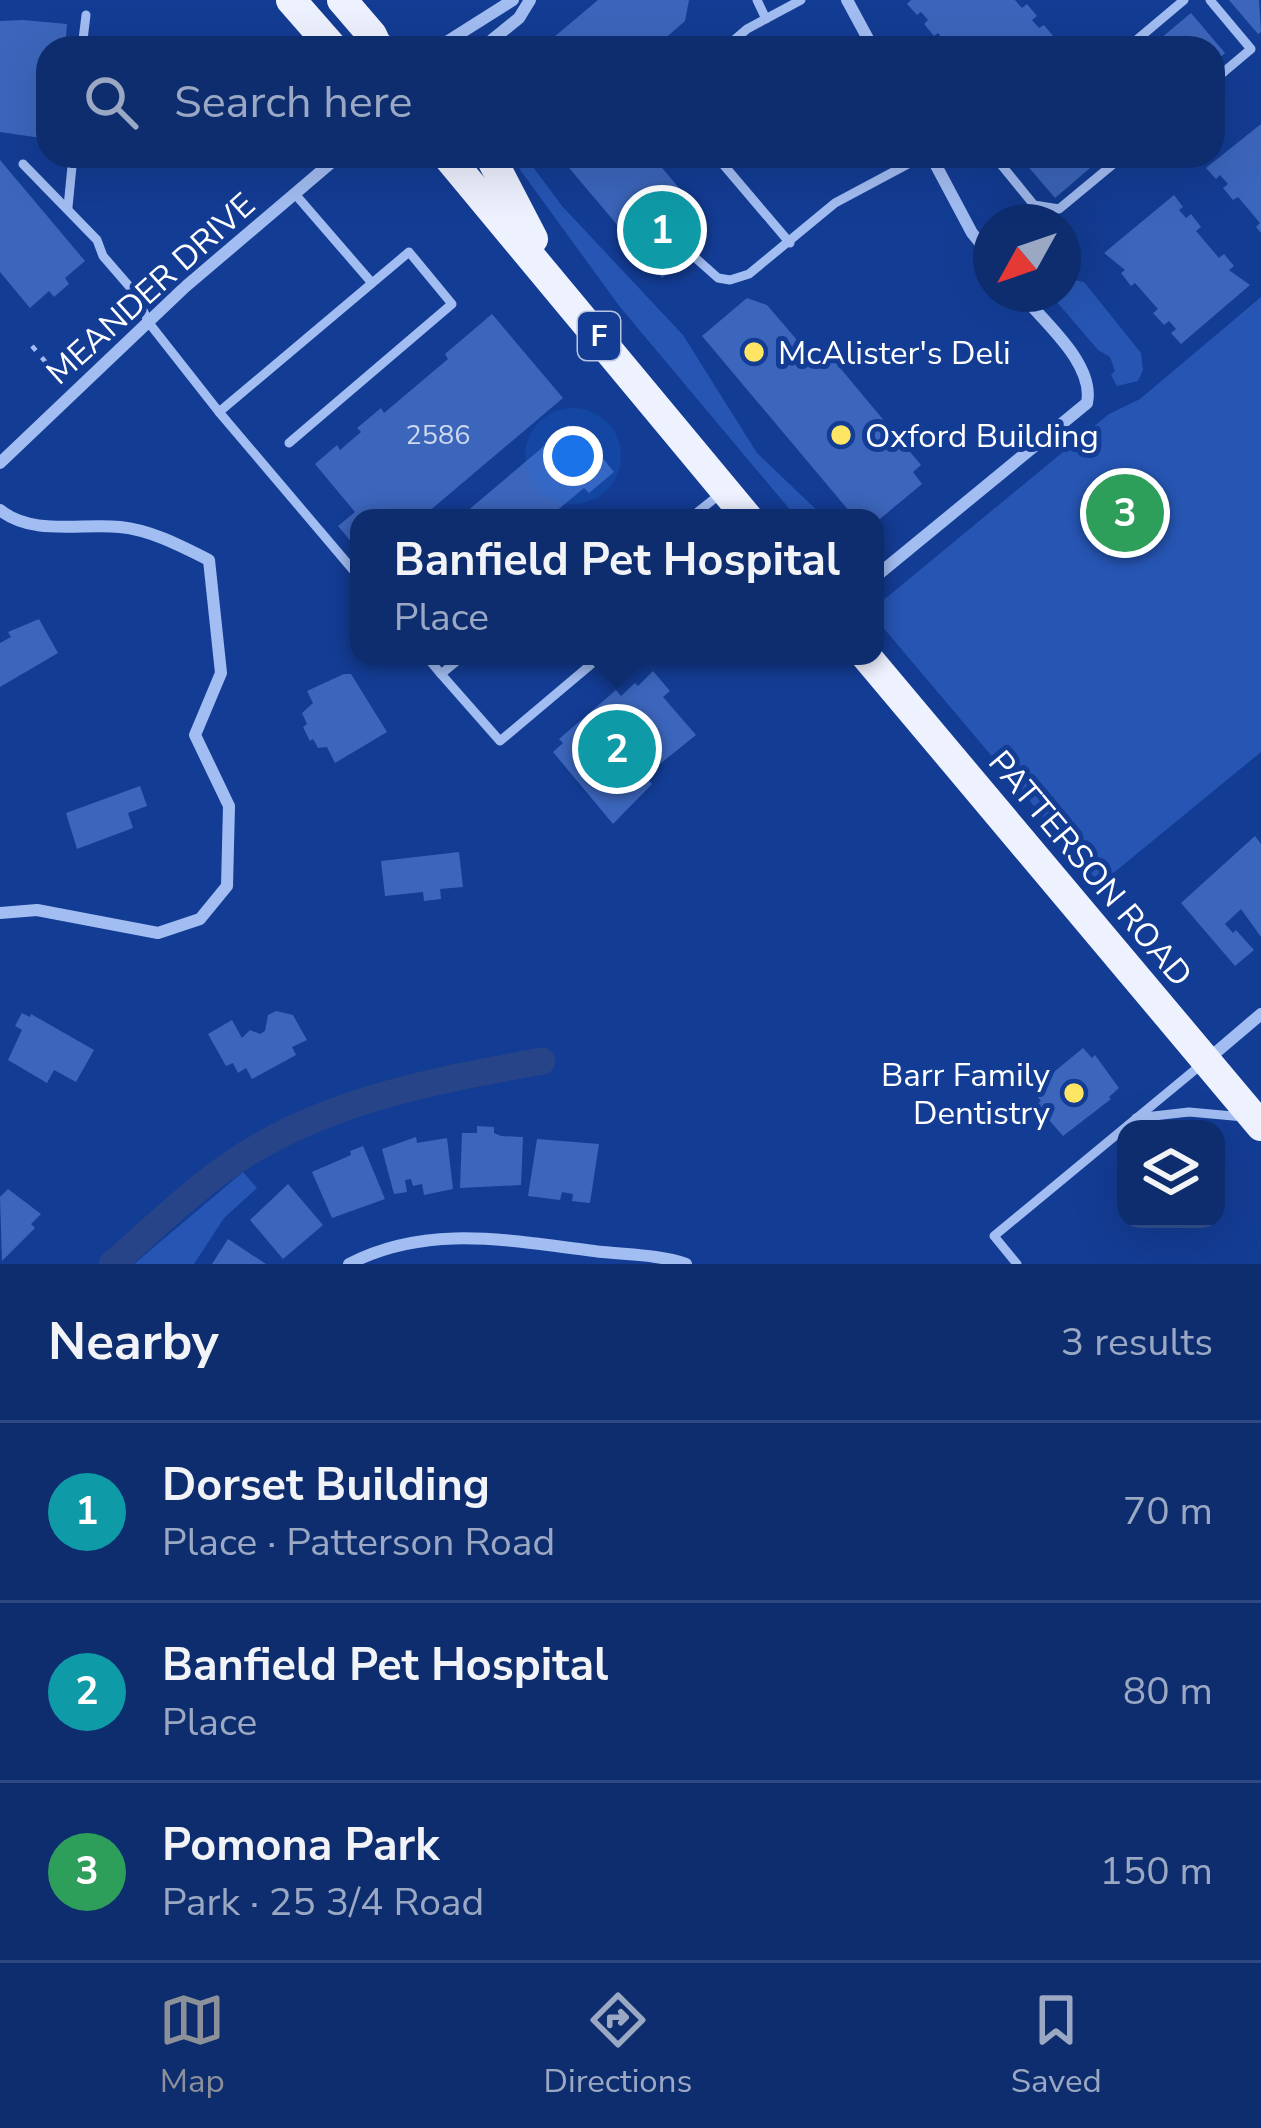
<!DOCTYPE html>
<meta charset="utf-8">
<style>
body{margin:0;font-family:"Nunito Sans",sans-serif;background:#173574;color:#f1f3f6}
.controls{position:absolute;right:36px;bottom:36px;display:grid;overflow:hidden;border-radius:24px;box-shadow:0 12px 48px #0002}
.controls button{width:108px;height:108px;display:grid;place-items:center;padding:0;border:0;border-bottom:3px solid #2e4982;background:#0e2d6f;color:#f1f3f6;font:60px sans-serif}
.compass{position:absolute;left:973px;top:204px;width:108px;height:108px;border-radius:50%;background:#0e2d6f;box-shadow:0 12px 48px #0002;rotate:230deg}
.you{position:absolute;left:573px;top:456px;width:42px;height:42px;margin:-30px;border:9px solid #fff;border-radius:50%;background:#1a73e8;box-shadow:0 0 0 18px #1a73e833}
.badge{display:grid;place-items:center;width:78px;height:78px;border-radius:50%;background:#8c9099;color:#fff;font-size:39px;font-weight:700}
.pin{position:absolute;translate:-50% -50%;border:6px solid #fff;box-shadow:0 3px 12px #0006}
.popup{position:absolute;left:350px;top:509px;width:534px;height:156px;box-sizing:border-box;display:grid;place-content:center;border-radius:24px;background:#0e2d6f;filter:drop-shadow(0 3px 9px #0005);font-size:39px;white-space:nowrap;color:#9ba8c3}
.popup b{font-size:45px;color:#f1f3f6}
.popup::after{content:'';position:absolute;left:50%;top:100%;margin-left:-24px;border:24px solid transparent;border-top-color:#0e2d6f}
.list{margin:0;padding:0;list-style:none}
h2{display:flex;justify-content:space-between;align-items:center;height:156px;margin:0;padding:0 48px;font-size:51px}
h2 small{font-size:39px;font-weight:400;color:#9ba8c3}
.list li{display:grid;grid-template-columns:78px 1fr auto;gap:36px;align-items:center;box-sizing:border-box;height:180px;padding:0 48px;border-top:3px solid #2e4982}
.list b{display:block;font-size:45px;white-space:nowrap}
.list p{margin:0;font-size:39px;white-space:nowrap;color:#9ba8c3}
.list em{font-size:39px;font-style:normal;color:#9ba8c3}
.icon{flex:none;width:66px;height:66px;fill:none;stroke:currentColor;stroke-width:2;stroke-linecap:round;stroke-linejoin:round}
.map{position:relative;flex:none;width:1261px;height:1264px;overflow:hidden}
.search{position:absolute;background:#0e2d6f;box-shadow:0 12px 48px #0002;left:36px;right:36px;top:36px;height:132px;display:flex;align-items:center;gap:30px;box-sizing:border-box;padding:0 42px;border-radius:36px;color:#9ba8c3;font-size:45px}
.sheet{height:696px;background:#0e2d6f}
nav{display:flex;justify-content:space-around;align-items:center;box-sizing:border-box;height:168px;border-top:3px solid #2e4982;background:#0e2d6f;font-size:33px;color:#9ba8c3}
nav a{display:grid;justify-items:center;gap:6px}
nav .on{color:#8c9099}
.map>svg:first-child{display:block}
.green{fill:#2655b3}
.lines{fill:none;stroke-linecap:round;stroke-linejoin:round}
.canal{stroke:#264487;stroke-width:27}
.building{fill:#3c66bc}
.path{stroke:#a2bdf2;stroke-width:4.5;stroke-dasharray:6 9;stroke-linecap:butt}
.service{stroke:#a2bdf2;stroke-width:9}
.minor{stroke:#a2bdf2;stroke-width:12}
.primary{stroke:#eef2ff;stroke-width:30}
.poi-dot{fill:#ffe564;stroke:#133c94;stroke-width:4.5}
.labels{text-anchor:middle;stroke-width:10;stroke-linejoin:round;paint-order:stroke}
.number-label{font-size:27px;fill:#ced9ee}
.shield{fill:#133c94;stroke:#b8c4df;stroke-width:3}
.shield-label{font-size:30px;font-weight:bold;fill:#fff}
.street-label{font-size:33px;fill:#fff;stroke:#133c94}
.poi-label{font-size:33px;fill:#fff;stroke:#133c94;text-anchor:start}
</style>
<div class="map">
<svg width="1261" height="1264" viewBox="0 0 1261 1264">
<rect width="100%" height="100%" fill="#133c94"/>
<g class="green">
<path d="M510 156H525L562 206 683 335 757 453 825 518H797L620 307Z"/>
<path d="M1063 277 1084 282 1141 353 1143 370 1138 381 1117 386 1111 375 1115 371 1110 357 1098 350 1050 294H1063Z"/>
<path d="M1261 297V752L1100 884 875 618V607L1109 414 1140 399Z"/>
<path d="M243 1172 257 1188 224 1218 194 1264H134Z"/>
</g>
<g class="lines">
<path class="canal" d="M112 1264C149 1233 184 1197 224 1169 316 1102 432 1081 542 1061"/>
</g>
<g class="building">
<path d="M598 0H689L685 21 654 48H541Z"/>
<path d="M911 0H1015L1022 8 1027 4 1037 16 1032 20 1039 28 1044 25 1053 36 1038 48H951L938 33 934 36 924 24 928 20 921 12 917 15 907 4Z"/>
<path d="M1229 0H1259L1261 32 1258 34Z"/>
<path d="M1191 13 1225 53 1213 64V48H1149Z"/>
<path d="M23 20 67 24 65 48H48V139L0 132V21Z"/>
<path d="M1261 124V233L1256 227 1260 223 1238 197 1233 200 1223 188 1228 184 1220 175 1216 179 1206 168Z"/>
<path d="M559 156H652L702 215 703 245 662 278Z"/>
<path d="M1019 156H1104L1055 198Z"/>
<path d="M0 160 85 261 65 278 69 284 54 297 49 291 30 308 0 272Z"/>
<path d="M1174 195 1183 207 1179 210 1186 218 1191 214 1201 227 1196 231 1219 258 1224 254 1234 266 1229 270 1250 285 1181 344 1171 333 1176 329 1169 321 1164 325 1153 313 1158 309 1135 283 1131 286 1121 273 1125 270 1104 253Z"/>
<path d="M747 298 767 305 815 361 826 351 921 465 913 472 922 484 875 523V518H855L702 336Z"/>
<path d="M492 314 563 398 421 518H359V551L338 526 355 512 315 464 337 445 340 450 361 432 357 428 381 408 384 413 448 359 445 354Z"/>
<path d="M569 425 593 455 597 451 614 472 589 493 584 488 548 518H459Z"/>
<path d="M39 619 58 653 0 687V643L11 637 8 632Z"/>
<path d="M653 671 670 691 663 697 696 735 645 776 652 784 613 824 553 752 563 743 559 739 616 690 621 696 635 683 638 686Z"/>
<path d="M344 674H351L387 732 335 763 327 747 318 748 313 739 310 741 303 727 307 724 302 713 313 703 307 691Z"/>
<path d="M140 786 147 806 128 813 133 828 77 849 66 813Z"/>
<path d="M1255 836 1261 844V937L1241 909 1225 924 1233 933 1236 930 1254 950 1235 966 1181 903Z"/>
<path d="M459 852 463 887 440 889 441 899 424 901 423 892 385 896 381 861Z"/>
<path d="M276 1011 293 1015 307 1040 292 1047 296 1055 252 1079 246 1068 238 1073 233 1063 226 1066 208 1034 232 1020 242 1038 250 1030 260 1034 265 1031 268 1015Z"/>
<path d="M22 1013 30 1017 31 1014 94 1050 76 1082 54 1070 47 1083 8 1060 22 1030 15 1026Z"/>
<path d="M1083 1048 1092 1058 1095 1055 1119 1088 1109 1097 1111 1099 1063 1136 1036 1105 1041 1101 1032 1090Z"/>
<path d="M477 1126 494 1127V1133L501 1136 523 1137 521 1185 460 1188 462 1133H477Z"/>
<path d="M416 1137 417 1143 447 1138 453 1189 424 1195 422 1184 413 1186 411 1179 405 1180 407 1192 394 1194 382 1149Z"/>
<path d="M537 1139 599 1144 590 1203 572 1201 573 1194 562 1192 560 1200 528 1196Z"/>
<path d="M363 1146 385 1199 332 1218 312 1172 351 1155 350 1151Z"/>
<path d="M288 1184 323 1225 283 1259 250 1220Z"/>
<path d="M8 1189 41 1214 31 1224 35 1228 2 1261 0 1197Z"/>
<path d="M228 1239 266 1264H212Z"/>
</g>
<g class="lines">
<path class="path" d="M32 346 49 366"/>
<g class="service">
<path d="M757 0 766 19"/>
<path d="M1210 0 1251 49 1213 81"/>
<path d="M82 48 86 15"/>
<path d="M725 48 747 29 801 0"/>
<path d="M1127 48 1184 0"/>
<path d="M716 156 790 243"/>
<path d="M994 156 1034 205 1059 209 1123 156"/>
<path d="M23 164 97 240 103 256 135 293 149 323 219 412 409 252 452 304 289 443"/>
<path d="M295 194 372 283"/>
<path d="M68 207 73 156"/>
<path d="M691 254 718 278 730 280 749 274 835 203 923 156"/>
<path d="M219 412 359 577"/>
<path d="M690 518 719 495"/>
<path d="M426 656 441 674 463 656"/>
<path d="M441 674 500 741 601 656"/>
<path d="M1136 1118 1189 1112 1244 1117"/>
<path d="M1017 1264 994 1236 1202 1064"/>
</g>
<g class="minor">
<path d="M847 0 873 48"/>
<path d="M379 38 405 48"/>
<path d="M437 48 513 0"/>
<path d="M482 48 519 18 530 0"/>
<path d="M931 156 972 233 991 256"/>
<path d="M0 463 185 287 339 156"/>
<path d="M0 510C32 536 81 523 120 527 151 530 181 546 209 560L221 673 195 735 229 806 227 886 200 919 158 933 37 910 0 913"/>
<path d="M875 577 1087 403C1095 364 1045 323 1021 294"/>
<path d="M1207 1060 1261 1014"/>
<path d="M349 1264C428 1223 510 1241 594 1251 624 1255 658 1254 686 1264"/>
</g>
<g class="primary">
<path d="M291 0 333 48"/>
<path d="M342 0 372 35 378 48"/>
<path d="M447 156 748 518"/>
<path d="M490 156 533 239"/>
<path d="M866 656 1261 1126"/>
</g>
</g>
<g class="poi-dot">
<circle cx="754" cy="352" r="12"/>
<circle cx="841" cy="435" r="12"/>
<circle cx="1074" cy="1093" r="12"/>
</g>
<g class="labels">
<g class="number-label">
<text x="438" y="444">2586</text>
</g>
<rect class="shield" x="578" y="312" width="42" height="48" rx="9"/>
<g class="shield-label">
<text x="599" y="346">F</text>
</g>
<g class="street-label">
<text transform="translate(150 288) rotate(-42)" y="12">MEANDER DRIVE</text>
<text transform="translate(1091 868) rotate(50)" y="12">PATTERSON ROAD</text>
</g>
<g class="poi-label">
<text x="778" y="364">McAlister's Deli</text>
<text x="865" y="447">Oxford Building</text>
<text x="1050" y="1086" text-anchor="end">Barr Family<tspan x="1050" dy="38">Dentistry</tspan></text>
</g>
</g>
</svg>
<div class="controls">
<button><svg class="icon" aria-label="layers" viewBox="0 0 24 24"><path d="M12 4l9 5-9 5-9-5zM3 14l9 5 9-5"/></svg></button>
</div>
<svg class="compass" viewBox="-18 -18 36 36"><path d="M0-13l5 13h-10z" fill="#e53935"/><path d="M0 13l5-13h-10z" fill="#9ba8c3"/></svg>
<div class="you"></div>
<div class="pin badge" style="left:662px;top:230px;background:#0f9aa8">1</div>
<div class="pin badge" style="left:617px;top:749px;background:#0f9aa8">2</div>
<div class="popup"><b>Banfield Pet Hospital</b>Place</div>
<div class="pin badge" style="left:1125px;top:513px;background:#2e9e5b">3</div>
<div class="search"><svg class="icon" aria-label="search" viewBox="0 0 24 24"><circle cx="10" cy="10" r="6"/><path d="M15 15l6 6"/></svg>Search here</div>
</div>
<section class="sheet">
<h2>Nearby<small>3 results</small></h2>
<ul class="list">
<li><span class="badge" style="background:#0f9aa8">1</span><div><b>Dorset Building</b><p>Place · Patterson Road</p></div><em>70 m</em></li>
<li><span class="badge" style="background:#0f9aa8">2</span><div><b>Banfield Pet Hospital</b><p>Place</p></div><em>80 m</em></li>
<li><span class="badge" style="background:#2e9e5b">3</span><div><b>Pomona Park</b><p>Park · 25 3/4 Road</p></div><em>150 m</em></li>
</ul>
</section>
<nav>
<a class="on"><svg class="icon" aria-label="map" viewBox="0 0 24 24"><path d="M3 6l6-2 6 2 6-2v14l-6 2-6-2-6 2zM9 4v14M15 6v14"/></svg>Map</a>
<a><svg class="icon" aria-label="directions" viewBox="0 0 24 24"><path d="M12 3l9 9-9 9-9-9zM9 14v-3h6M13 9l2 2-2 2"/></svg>Directions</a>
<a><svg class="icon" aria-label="saved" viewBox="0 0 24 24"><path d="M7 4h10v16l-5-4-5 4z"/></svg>Saved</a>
</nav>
